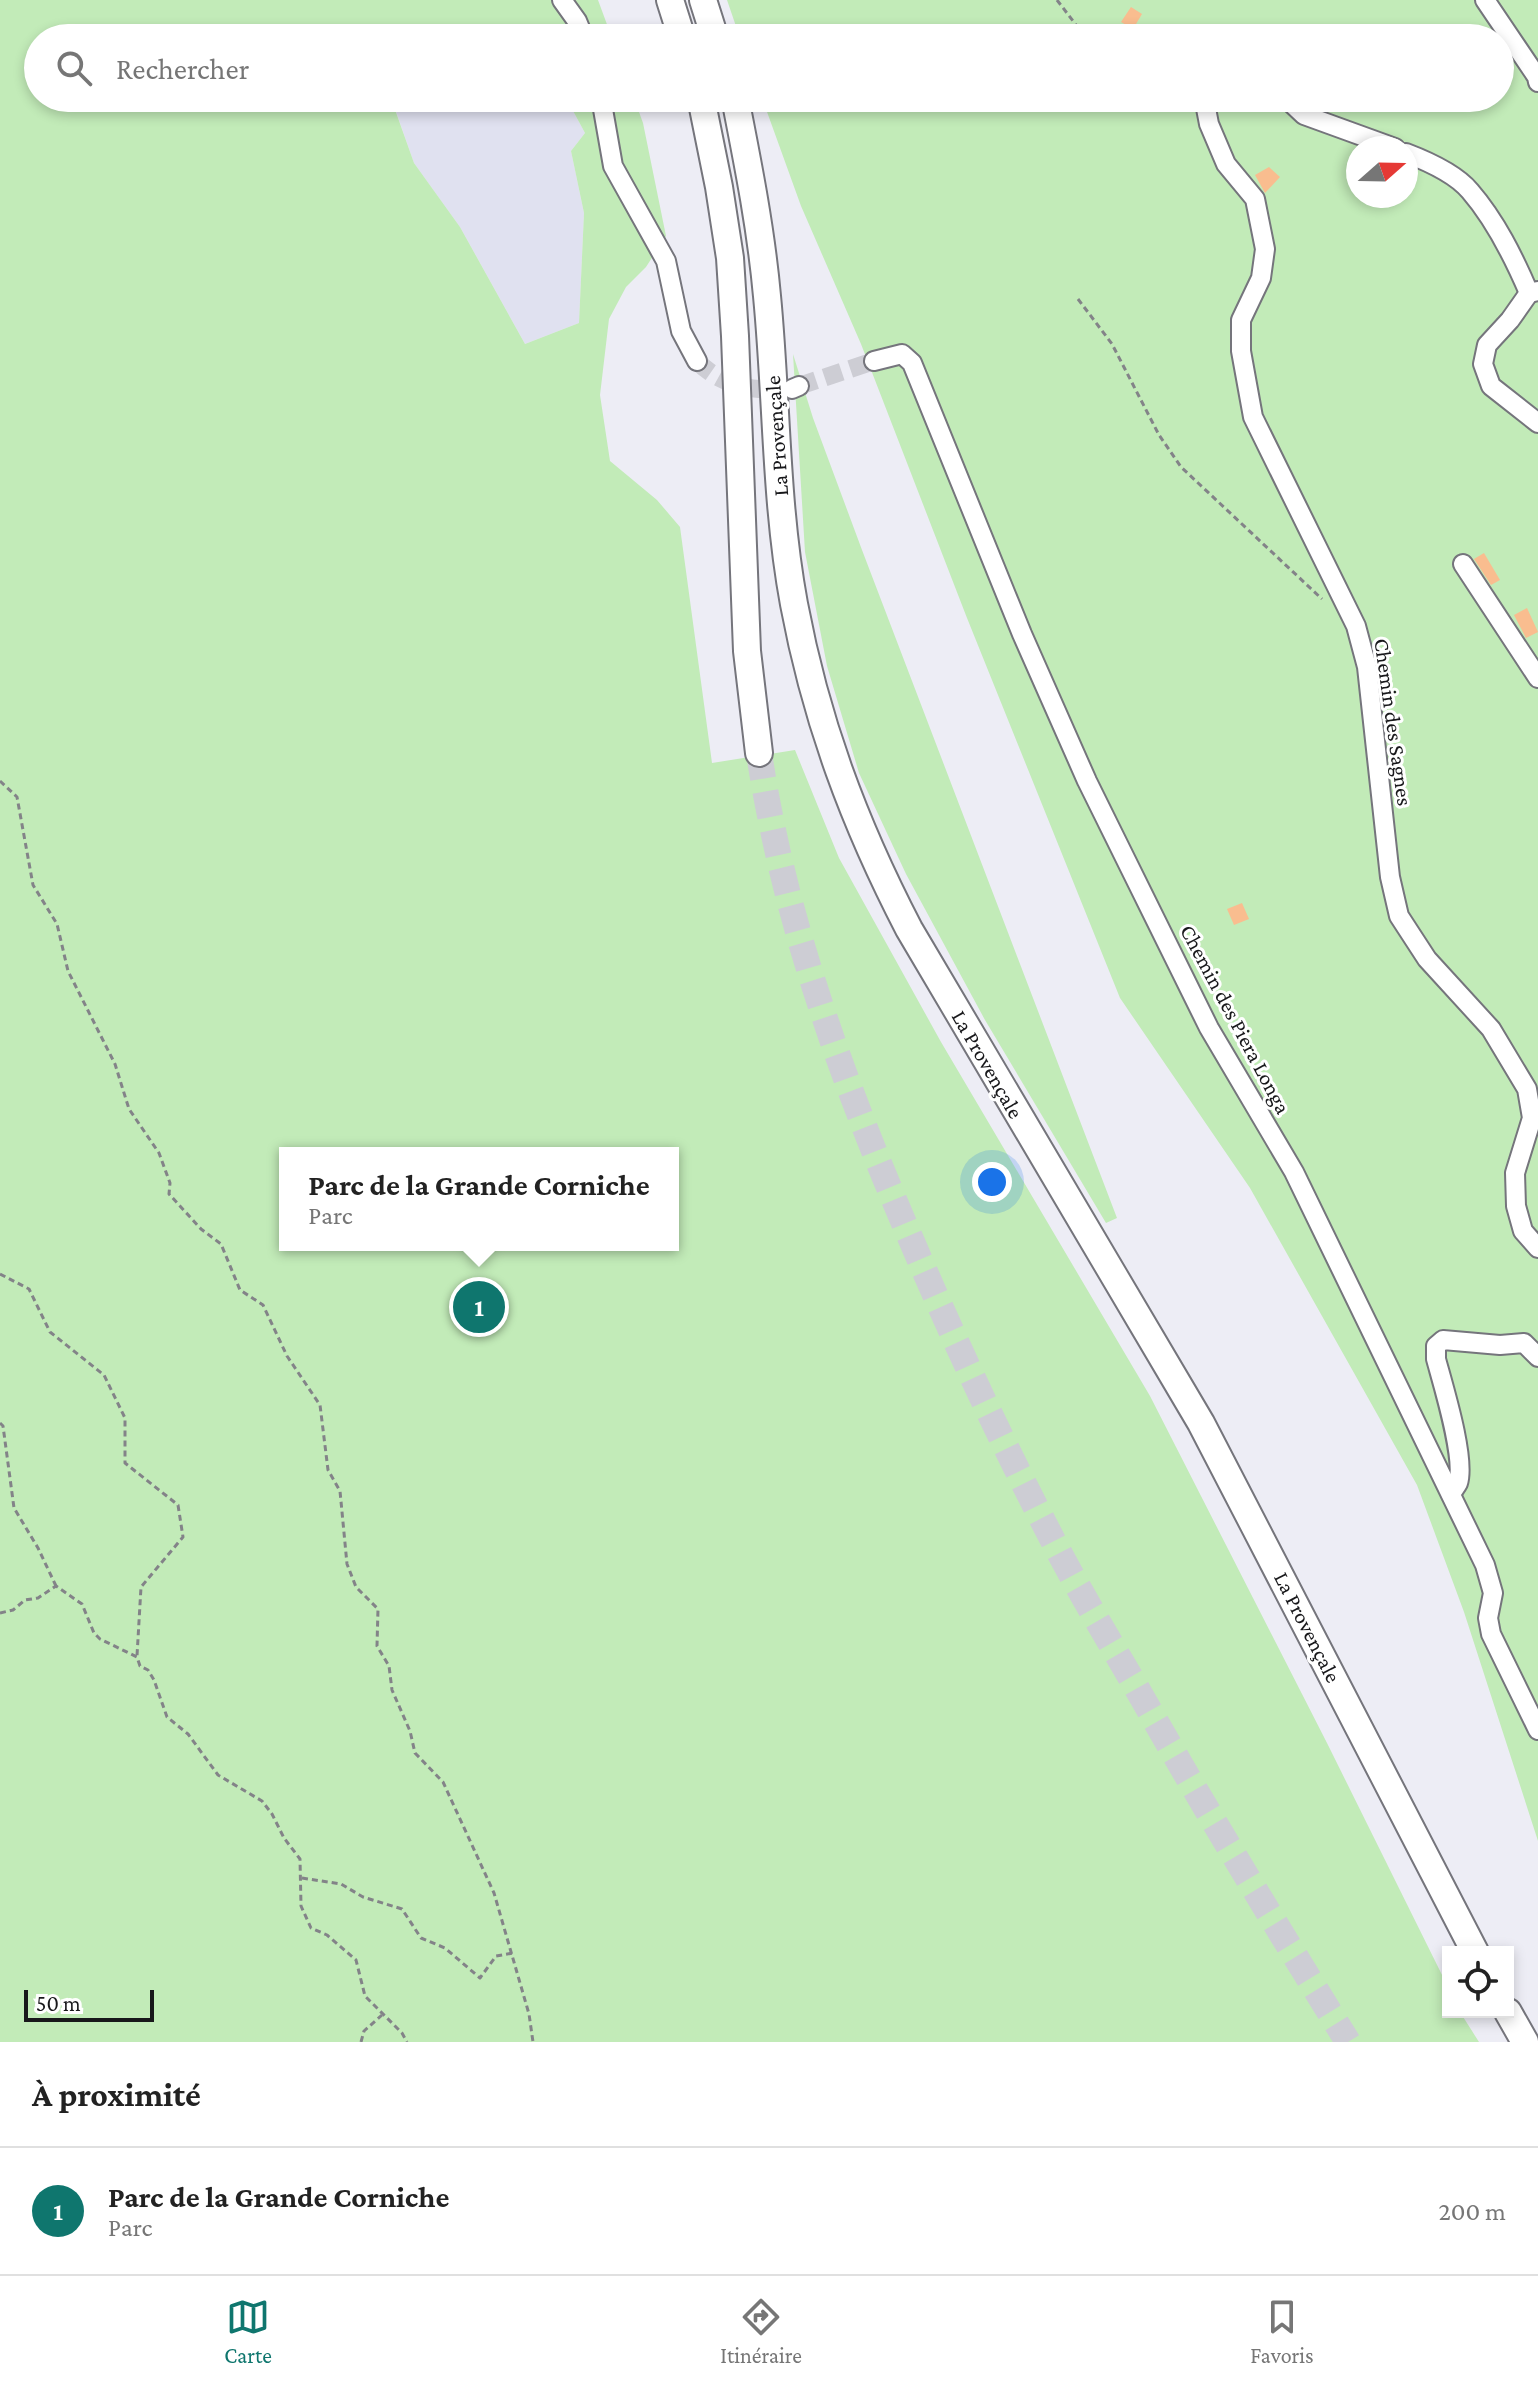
<!DOCTYPE html>
<html lang="fr">
<meta charset="utf-8">
<style>
body{margin:0;font-family:"Crimson Pro",serif;background:#f2f2f2;color:#222}
.controls{position:absolute;right:24px;bottom:24px;display:grid;overflow:hidden;border-radius:0px;box-shadow:0 4px 12px #0003}
.controls button{width:72px;height:72px;display:grid;place-items:center;padding:0;border:0;border-bottom:2px solid #e0e0e0;background:#fff;color:#222;font:40px sans-serif}
.compass{position:absolute;left:1346px;top:136px;width:72px;height:72px;border-radius:50%;background:#fff;box-shadow:0 4px 12px #0003;rotate:70deg}
.scale{position:absolute;left:24px;bottom:20px;width:130px;box-sizing:border-box;padding-left:8px;border:4px solid #18181b;border-top:0;font-size:22px;line-height:28px;white-space:nowrap;color:#18181b;-webkit-text-stroke:6px #fff;paint-order:stroke}
.you{position:absolute;left:992px;top:1182px;width:28px;height:28px;margin:-20px;border:6px solid #fff;border-radius:50%;background:#1a73e8;box-shadow:0 0 0 12px #1a73e833}
.badge{display:grid;place-items:center;width:52px;height:52px;border-radius:50%;background:#0f766e;color:#fff;font-size:26px;font-weight:700}
.pin{position:absolute;translate:-50% -50%;border:4px solid #fff;box-shadow:0 2px 8px #0006}
.popup{position:absolute;left:279px;top:1147px;width:400px;height:104px;box-sizing:border-box;display:grid;place-content:center;border-radius:0px;background:#fff;filter:drop-shadow(0 2px 6px #0005);font-size:26px;white-space:nowrap;color:#767676}
.popup b{font-size:30px;color:#222}
.popup::after{content:'';position:absolute;left:50%;top:100%;margin-left:-16px;border:16px solid transparent;border-top-color:#fff}
.list{margin:0;padding:0;list-style:none}
h2{display:flex;justify-content:space-between;align-items:center;height:104px;margin:0;padding:0 32px;font-size:34px}
h2 small{font-size:26px;font-weight:400;color:#767676}
.list li{display:grid;grid-template-columns:52px 1fr auto;gap:24px;align-items:center;box-sizing:border-box;height:128px;padding:0 32px;border-top:2px solid #e0e0e0}
.list b{display:block;font-size:30px;white-space:nowrap}
.list p{margin:0;font-size:26px;white-space:nowrap;color:#767676}
.list em{font-size:26px;font-style:normal;color:#767676}
.icon{flex:none;width:44px;height:44px;fill:none;stroke:currentColor;stroke-width:2;stroke-linecap:round;stroke-linejoin:round}
.map{position:relative;flex:none;width:1538px;height:2042px;overflow:hidden}
.search{position:absolute;background:#fff;box-shadow:0 4px 12px #0003;left:24px;right:24px;top:24px;height:88px;display:flex;align-items:center;gap:20px;box-sizing:border-box;padding:0 28px;border-radius:44px;color:#767676;font-size:30px}
.sheet{height:232px;background:#fff}
nav{display:flex;justify-content:space-around;align-items:center;box-sizing:border-box;height:112px;border-top:2px solid #e0e0e0;background:#fff;font-size:22px;color:#767676}
nav a{display:grid;justify-items:center;gap:4px}
nav .on{color:#0f766e}
.map>svg:first-child{display:block}
.built{fill:#e0e1f0}
.green{fill:#c2ebb8;fill-rule:evenodd}
.building{fill:#f9bd8f}
.lines{fill:none;stroke-linecap:round;stroke-linejoin:round}
.minor-tunnel{stroke:#cdcdd4;stroke-width:18;stroke-dasharray:18 9;stroke-linecap:butt}
.highway-tunnel{stroke:#cdcdd4;stroke-width:26;stroke-dasharray:26 13;stroke-linecap:butt}
.minor-casing{stroke:#75757c;stroke-width:22}
.highway-casing{stroke:#75757c;stroke-width:30}
.path{stroke:#838388;stroke-width:3;stroke-dasharray:6 4;stroke-linecap:butt}
.minor{stroke:#fff;stroke-width:18}
.highway{stroke:#fff;stroke-width:26}
.labels{text-anchor:middle;stroke-width:6;stroke-linejoin:round;paint-order:stroke}
.street-label{font-size:22px;fill:#18181b;stroke:#fff}
</style>
<div class="map">
<svg width="1538" height="2042" viewBox="0 0 1538 2042">
<rect width="100%" height="100%" fill="#ededf5"/>
<path class="built" d="M405 98H566L585 133 571 151 584 213 579 323 525 344 460 227 414 163 392 100Z"/>
<g class="green">
<path d="M0 0H598L612 38H38V98H405L392 101 414 163 460 227 525 344 579 323 584 213 571 151 585 133 566 98H634L643 123 666 236 646 267 626 287 609 319 600 395 610 461 657 500 680 527 712 763 795 750 839 858 941 1042 1150 1396 1327 1743 1448 1987V2012H1460L1479 2042H0ZM285 1153H673V1245H285Z"/>
<path d="M727 0H1538V1841L1464 1612 1417 1485 1250 1188 1120 998 967 618 861 344 801 206 762 98H1500V38H740ZM1358 148H1406V196H1358Z"/>
<path d="M793 354 813 418 862 550 1117 1218 1106 1223 985 1020 906 874 859 773 827 666 805 552Z"/>
</g>
<g class="building">
<path d="M1131 7 1142 14 1133 29 1121 22Z"/>
<path d="M1269 167 1280 177 1265 193 1255 175Z"/>
<path d="M1484 553 1500 580 1491 585 1474 559Z"/>
<path d="M1527 608 1538 632 1526 638 1514 615Z"/>
<path d="M1242 903 1249 919 1234 925 1227 909Z"/>
</g>
<g class="lines">
<g class="minor-tunnel">
<path d="M697 361C720 385 752 392 785 389"/>
<path d="M799 386 874 361"/>
</g>
<path class="highway-tunnel" d="M759 753C785 925 844 1085 913 1244 958 1349 1007 1453 1060 1554 1084 1599 1110 1642 1135 1685 1203 1806 1275 1924 1348 2042"/>
<g class="minor-casing">
<g id="minor">
<path d="M562 0 577 21 584 38"/>
<path d="M1485 0 1537 77 1538 82"/>
<path d="M601 98 613 166 666 261 681 331 697 361"/>
<path d="M1204 98 1209 124 1226 164 1255 199 1265 249 1261 278 1241 320V351L1253 417 1356 626 1367 667 1390 877 1399 916 1427 959 1491 1029 1527 1089 1532 1118 1515 1173 1516 1206 1523 1231 1538 1248"/>
<path d="M1286 98 1304 115 1395 148"/>
<path d="M1406 153C1427 161 1455 173 1470 191 1496 221 1514 258 1529 293L1538 291"/>
<path d="M1529 293 1510 320 1487 345 1483 364 1491 386 1538 423"/>
<path d="M874 361 902 354 912 363 1022 634 1087 781 1209 1028 1294 1172 1485 1565 1493 1593 1488 1618 1491 1634 1538 1730"/>
<path d="M792 389 799 386"/>
<path d="M1463 564 1538 678"/>
<path d="M1451 1494C1453 1490 1456 1487 1458 1483 1466 1459 1443 1385 1436 1359V1346L1443 1340 1500 1345 1524 1343 1538 1357"/>
</g>
</g>
<g class="highway-casing">
<g id="highway">
<path d="M670 0 682 38"/>
<path d="M703 0 715 38"/>
<path d="M701 98 719 187 730 258 735 336 747 651 759 753"/>
<path d="M735 98C748 164 761 229 767 296 777 398 775 502 794 604 816 721 854 823 909 929L1201 1423 1475 1952"/>
<path d="M1508 2012 1525 2042"/>
</g>
</g>
<g class="path">
<path d="M1057 0 1086 38"/>
<path d="M1078 299 1112 344 1159 435 1181 467 1322 599"/>
<path d="M0 781 17 797 33 885 57 924 68 971 115 1064 129 1109 159 1153 170 1183 169 1194 201 1229 221 1244 240 1290 263 1305 287 1356 320 1405 328 1470 340 1491 347 1564 356 1587 378 1609 377 1646 389 1666 392 1690 410 1731 415 1753 443 1782 494 1893 529 2014 533 2042"/>
<path d="M0 1274 29 1289 50 1332 104 1375 125 1418V1463L178 1505 183 1537 141 1587 137 1656"/>
<path d="M0 1423 3 1426 14 1508 38 1548 56 1586"/>
<path d="M0 1613 13 1610 25 1600 38 1598 56 1586 82 1604 94 1633 100 1639 137 1657 140 1666 148 1670 154 1680 167 1717 188 1734 218 1775 262 1801 272 1814 284 1838 300 1859 301 1906 311 1928 327 1935 356 1960 365 1996 402 2033 407 2042"/>
<path d="M302 1878 341 1884 363 1897 402 1909 421 1938 445 1948 480 1978 496 1956 513 1953"/>
<path d="M361 2042 364 2031 382 2015"/>
</g>
<use href="#minor" class="minor"/>
<use href="#highway" class="highway"/>
</g>
<g class="labels">
<g class="street-label">
<text transform="translate(776 436) rotate(-94)" y="8">La Provençale</text>
<text transform="translate(1394 722) rotate(82)" y="8">Chemin des Sagnes</text>
<text transform="translate(1236 1019) rotate(62)" y="8">Chemin des Piera Longa</text>
<text transform="translate(988 1064) rotate(60)" y="8">La Provençale</text>
<text transform="translate(1308 1627) rotate(63)" y="8">La Provençale</text>
</g>
</g>
</svg>
<div class="controls">
<button><svg class="icon" aria-label="locate" viewBox="0 0 24 24"><circle cx="12" cy="12" r="6"/><path d="M12 2v4M12 18v4M2 12h4M18 12h4"/></svg></button>
</div>
<svg class="compass" viewBox="-18 -18 36 36"><path d="M0-13l5 13h-10z" fill="#e53935"/><path d="M0 13l5-13h-10z" fill="#767676"/></svg>
<div class="scale">50 m</div>
<div class="you"></div>
<div class="pin badge" style="left:479px;top:1307px">1</div>
<div class="popup"><b>Parc de la Grande Corniche</b>Parc</div>
<div class="search"><svg class="icon" aria-label="search" viewBox="0 0 24 24"><circle cx="10" cy="10" r="6"/><path d="M15 15l6 6"/></svg>Rechercher</div>
</div>
<section class="sheet">
<h2>À proximité<small></small></h2>
<ul class="list">
<li><span class="badge">1</span><div><b>Parc de la Grande Corniche</b><p>Parc</p></div><em>200 m</em></li>
</ul>
</section>
<nav>
<a class="on"><svg class="icon" aria-label="map" viewBox="0 0 24 24"><path d="M3 6l6-2 6 2 6-2v14l-6 2-6-2-6 2zM9 4v14M15 6v14"/></svg>Carte</a>
<a><svg class="icon" aria-label="directions" viewBox="0 0 24 24"><path d="M12 3l9 9-9 9-9-9zM9 14v-3h6M13 9l2 2-2 2"/></svg>Itinéraire</a>
<a><svg class="icon" aria-label="saved" viewBox="0 0 24 24"><path d="M7 4h10v16l-5-4-5 4z"/></svg>Favoris</a>
</nav>
